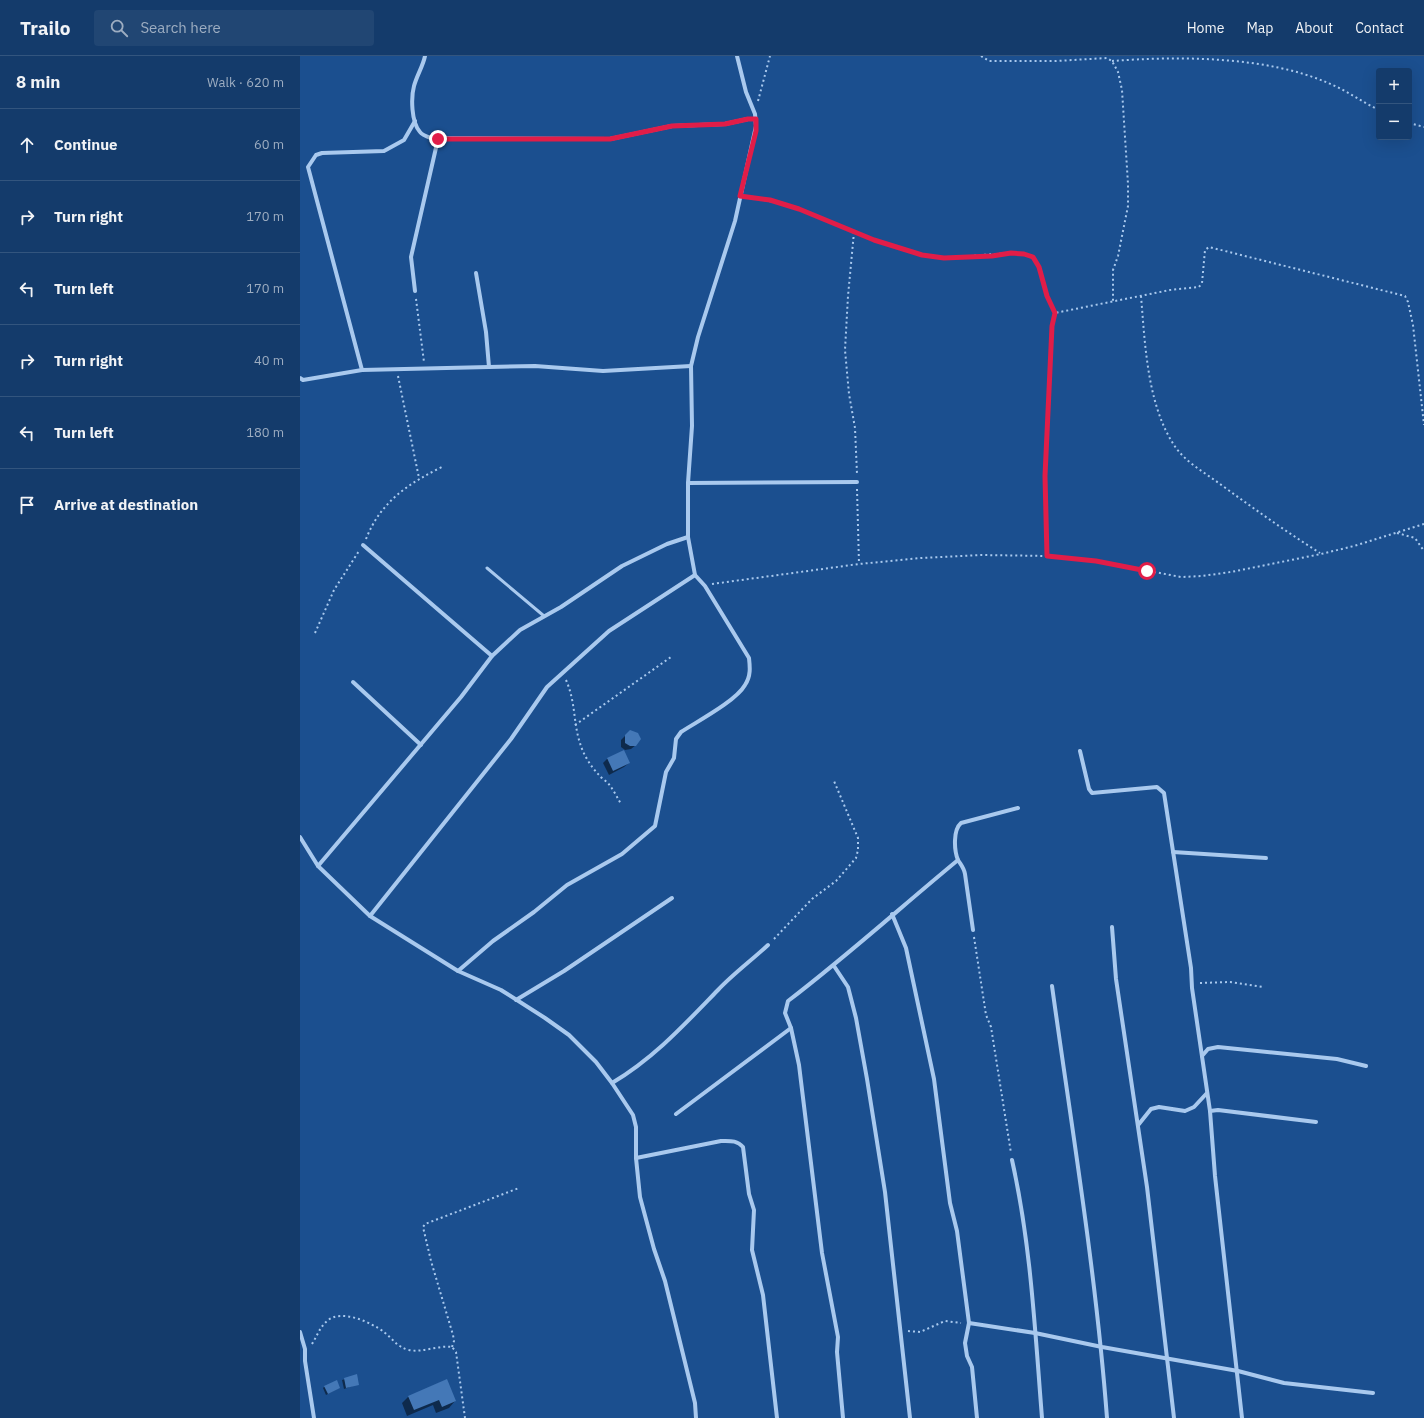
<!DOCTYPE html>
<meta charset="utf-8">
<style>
body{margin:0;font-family:"IBM Plex Sans",sans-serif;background:#214673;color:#f1f3f6}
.controls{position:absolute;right:12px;top:12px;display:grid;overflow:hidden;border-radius:4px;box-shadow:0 4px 16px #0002}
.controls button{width:36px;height:36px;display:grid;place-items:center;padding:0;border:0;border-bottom:1px solid #33557e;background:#143b6b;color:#f1f3f6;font:20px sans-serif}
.stop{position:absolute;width:12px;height:12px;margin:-9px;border:3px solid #e11d48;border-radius:50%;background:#fff}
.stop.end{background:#e11d48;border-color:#fff;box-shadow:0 1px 4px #0008}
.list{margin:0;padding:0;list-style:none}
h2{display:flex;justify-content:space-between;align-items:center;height:52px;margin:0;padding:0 16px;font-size:17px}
h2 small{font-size:13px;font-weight:400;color:#9dadc1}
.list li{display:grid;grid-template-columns:26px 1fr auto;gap:12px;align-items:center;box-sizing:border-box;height:72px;padding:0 16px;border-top:1px solid #33557e}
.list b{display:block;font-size:15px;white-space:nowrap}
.list em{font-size:13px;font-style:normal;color:#9dadc1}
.icon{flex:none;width:22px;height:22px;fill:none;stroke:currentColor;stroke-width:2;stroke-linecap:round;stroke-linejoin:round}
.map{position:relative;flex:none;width:1124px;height:1362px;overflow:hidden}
header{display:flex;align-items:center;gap:24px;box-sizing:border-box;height:56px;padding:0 20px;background:#143b6b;border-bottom:1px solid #33557e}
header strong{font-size:19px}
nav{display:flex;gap:22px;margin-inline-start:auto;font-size:14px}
.search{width:280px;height:36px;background:#214673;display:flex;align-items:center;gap:10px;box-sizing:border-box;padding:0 14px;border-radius:4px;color:#9dadc1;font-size:15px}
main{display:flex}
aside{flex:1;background:#143b6b}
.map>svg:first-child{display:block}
.shadow{fill:#0007}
.building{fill:#4478b7}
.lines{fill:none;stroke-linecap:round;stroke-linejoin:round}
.path{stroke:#a9c9ee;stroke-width:2;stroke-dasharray:2 3;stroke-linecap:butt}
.service{stroke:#a9c9ee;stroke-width:3}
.minor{stroke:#a9c9ee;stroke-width:4}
.route{stroke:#e11d48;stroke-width:5}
</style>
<header>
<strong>Trailo</strong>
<div class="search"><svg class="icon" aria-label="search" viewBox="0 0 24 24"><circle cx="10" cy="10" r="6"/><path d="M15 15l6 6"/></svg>Search here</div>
<nav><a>Home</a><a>Map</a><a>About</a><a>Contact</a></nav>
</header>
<main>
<aside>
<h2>8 min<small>Walk · 620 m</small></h2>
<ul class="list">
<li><svg class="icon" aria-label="ahead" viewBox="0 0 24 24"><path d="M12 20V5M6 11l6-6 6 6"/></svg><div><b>Continue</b></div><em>60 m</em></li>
<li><svg class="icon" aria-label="right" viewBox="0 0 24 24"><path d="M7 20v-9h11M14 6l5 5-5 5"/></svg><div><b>Turn right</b></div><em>170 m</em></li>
<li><svg class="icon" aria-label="left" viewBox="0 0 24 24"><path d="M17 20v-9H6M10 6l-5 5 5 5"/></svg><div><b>Turn left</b></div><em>170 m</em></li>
<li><svg class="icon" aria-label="right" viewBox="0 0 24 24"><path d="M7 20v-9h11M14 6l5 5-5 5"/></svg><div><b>Turn right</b></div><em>40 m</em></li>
<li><svg class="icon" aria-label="left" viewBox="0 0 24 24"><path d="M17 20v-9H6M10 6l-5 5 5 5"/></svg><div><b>Turn left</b></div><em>180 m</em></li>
<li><svg class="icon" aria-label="arrive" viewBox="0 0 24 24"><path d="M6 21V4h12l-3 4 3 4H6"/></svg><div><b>Arrive at destination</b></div></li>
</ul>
</aside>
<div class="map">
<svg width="1124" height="1362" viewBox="0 0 1124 1362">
<rect width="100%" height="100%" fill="#1b4f8f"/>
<g class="shadow">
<path d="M326 679 336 689 331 693 325 694 321 691V684Z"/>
<path d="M323 696 329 707 324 711 309 719 303 707 307 703Z"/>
<path d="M56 1320 58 1328 44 1333 42 1324Z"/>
<path d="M146 1324 155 1345 149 1352 136 1357 133 1349 107 1360 102 1347 108 1341Z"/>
<path d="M24 1331 39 1332 26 1339 23 1332Z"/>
</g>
<g class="building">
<path d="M330 674 338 677 341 683 336 690H330L325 687V679Z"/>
<path d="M324 694 330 707 313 715 307 702Z"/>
<path d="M57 1318 59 1329 46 1332 44 1322Z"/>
<path d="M147 1323 156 1345 142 1351 139 1344 114 1354 108 1340Z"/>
<path d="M37 1324 40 1332 28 1338 24 1330Z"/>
</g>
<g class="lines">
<g class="path">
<path d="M681 0 689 5H756L807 2 812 5 818 16 822 34 828 128V150L818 200 813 214V245"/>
<path d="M812 5C878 0 967 0 1028 27 1046 34 1062 46 1079 54"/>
<path d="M458 45 470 0"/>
<path d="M1109 67 1124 71"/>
<path d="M449 142C466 144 483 147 499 153 547 170 590 197 642 201 661 203 721 192 732 201 743 209 743 229 747 240 750 246 753 252 755 257"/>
<path d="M554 176 548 240 545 294 549 338 555 372 557 418"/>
<path d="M841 240C845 287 847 348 874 389 885 406 904 416 920 428 953 452 985 475 1020 497"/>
<path d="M116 243 124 306"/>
<path d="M98 320 119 422"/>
<path d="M557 433 559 508"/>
<path d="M1097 477 1115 482 1124 495"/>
<path d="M66 483C81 445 109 427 144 410"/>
<path d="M747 500 745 420 752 270 755 257 870 234 899 231 902 227 905 194 909 191 1105 240 1108 246 1113 269 1124 369"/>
<path d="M412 528 559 508 621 502 682 499 747 500 796 505 881 521 902 520 931 516 1021 498 1054 490 1124 468"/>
<path d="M15 577 34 534 59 495"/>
<path d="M266 624C276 647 273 666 280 687 283 698 291 711 299 719 301 722 305 724 308 727 313 733 317 741 321 748"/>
<path d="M275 669 371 601"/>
<path d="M674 881 686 959 691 971 711 1097"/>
<path d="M474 883 512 843 536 825 556 802 558 794V782L534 725"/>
<path d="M900 927 930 926 963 931"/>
<path d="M608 1275 620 1276 645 1265 661 1267"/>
<path d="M12 1288C17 1280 20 1271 27 1265 41 1252 72 1267 84 1276 93 1283 97 1291 109 1294 122 1297 138 1289 152 1291L156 1296 165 1362"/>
<path d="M152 1291 154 1285 153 1279 131 1205 123 1171 125 1168 219 1132"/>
</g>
<path class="service" d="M187 512 244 560"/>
<g class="minor">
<path d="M125 0C123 10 117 19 114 30 111 41 111 66 120 76 122 79 128 81 131 82L310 83 372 70 425 68 448 63H456"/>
<path d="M176 217 186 276 189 311"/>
<path d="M115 235 111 201 138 83"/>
<path d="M62 314 8 111 16 99 22 97 84 95 104 84 115 65"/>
<path d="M0 322 3 324 62 314 235 310 303 315 391 310"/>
<path d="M388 427 557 426"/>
<path d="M63 489 192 600"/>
<path d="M53 626 121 689"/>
<path d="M780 695 789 733 792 737 857 731 864 737 891 912 892 932 910 1055 915 1120 942 1362"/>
<path d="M0 781 18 810 70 860 158 915 201 934 245 962 269 979 296 1006 312 1027 333 1059 336 1071V1102L340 1141 354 1193 365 1225 395 1347 396 1362"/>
<path d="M873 796 966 802"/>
<path d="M18 810 161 641 192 600 220 574 261 551 322 510 367 488 388 481"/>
<path d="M592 858 606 892 634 1023 650 1147 657 1175 669 1267 665 1287 667 1300 672 1311 677 1362"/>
<path d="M70 860 211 683 247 631 309 575 395 519"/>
<path d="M812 871 816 923 847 1131 874 1362"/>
<path d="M673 874 665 818C664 812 661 809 658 804 654 794 653 774 661 767L718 752"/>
<path d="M534 910 548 931 556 962 567 1023 585 1136 610 1362"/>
<path d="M158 915 193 885 234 856 267 829 322 798 355 770 366 716 374 702 376 683 381 676C398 665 436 645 445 629 451 620 450 611 449 602L405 530 395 519 388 481V427L392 370 391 310 398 281 435 165 456 70 455 58 446 36 437 0"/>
<path d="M752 930C772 1074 796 1217 807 1362"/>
<path d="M216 944 264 915 372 842"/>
<path d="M902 1000 908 993 918 991 1037 1003 1066 1010"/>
<path d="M312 1027C354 1002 384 969 418 934 433 918 452 904 468 889"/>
<path d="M910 1055 918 1054 1016 1066"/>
<path d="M376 1058 491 972"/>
<path d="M839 1068 851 1053 859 1051 885 1055 894 1051 907 1037"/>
<path d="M336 1102 421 1085C430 1085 437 1084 443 1091L449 1138 454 1154 452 1194 463 1239 477 1362"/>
<path d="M712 1104C731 1189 735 1275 742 1362"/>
<path d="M669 1267 735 1277 802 1291 938 1315 984 1327 1073 1337"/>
<path d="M0 1276 5 1293V1305L14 1362"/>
<path d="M543 1362 537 1296 538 1281 522 1197 499 1009 491 972 485 957 488 945C547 900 601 851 658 804"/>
</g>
</g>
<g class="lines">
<path class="route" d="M138 83H310L372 70 425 68 448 63H456V75L440 140 470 144 499 153 574 184 622 199 644 202 692 200 711 197 724 198 733 201 739 211 747 240 755 257 752 270 745 420 747 500 796 505 847 515"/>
</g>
</svg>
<div class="controls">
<button>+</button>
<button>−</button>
</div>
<div class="stop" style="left:847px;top:515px"></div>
<div class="stop end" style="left:138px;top:83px"></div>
</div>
</main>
